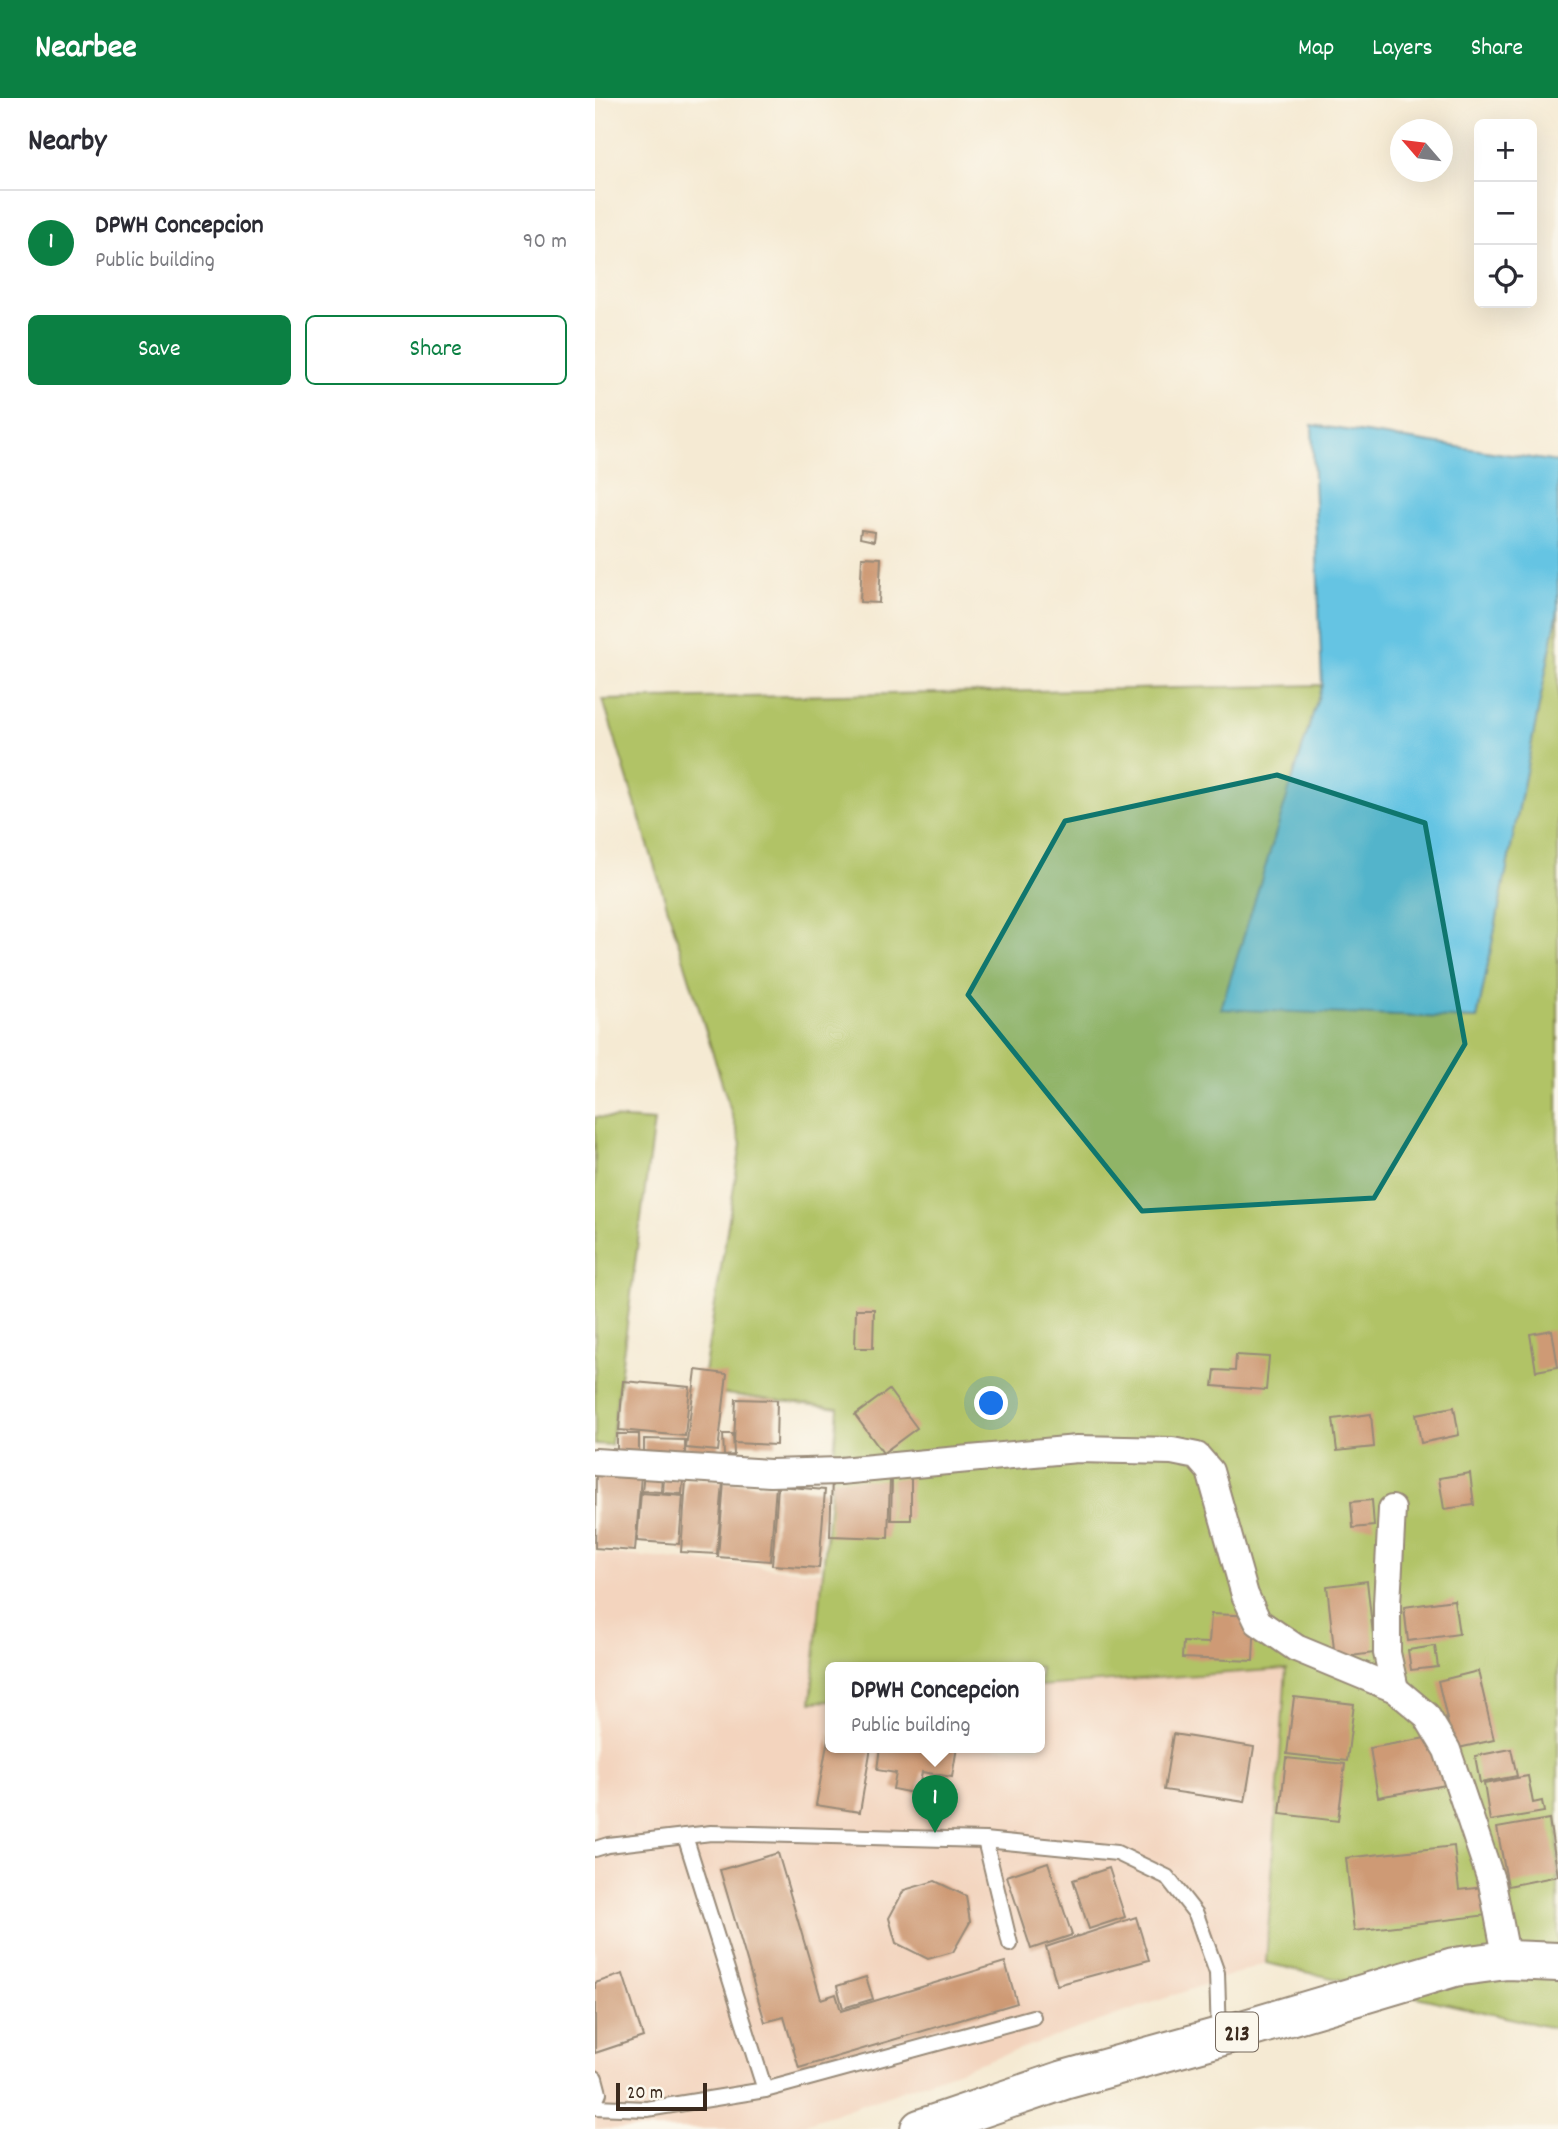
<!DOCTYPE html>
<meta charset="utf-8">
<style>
body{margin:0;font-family:Dekko,sans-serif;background:#f2f2f3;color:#2b2b33}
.controls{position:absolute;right:21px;top:21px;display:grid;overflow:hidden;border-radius:10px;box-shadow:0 7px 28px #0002}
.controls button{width:63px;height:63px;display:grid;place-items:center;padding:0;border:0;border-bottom:2px solid #e1e1e2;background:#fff;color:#2b2b33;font:35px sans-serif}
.compass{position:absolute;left:795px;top:21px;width:63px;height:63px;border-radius:50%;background:#fff;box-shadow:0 7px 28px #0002;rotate:298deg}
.scale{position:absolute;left:21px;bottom:18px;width:91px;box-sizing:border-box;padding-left:7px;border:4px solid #3b2a1e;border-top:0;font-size:19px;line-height:24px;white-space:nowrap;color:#3b2a1e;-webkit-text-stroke:5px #fbf7ec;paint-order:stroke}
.you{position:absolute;left:397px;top:1306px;width:24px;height:24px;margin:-18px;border:5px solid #fff;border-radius:50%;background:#1a73e8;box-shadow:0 0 0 10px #1a73e833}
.badge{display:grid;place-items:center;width:46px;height:46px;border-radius:50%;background:#0b8043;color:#fff;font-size:23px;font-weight:700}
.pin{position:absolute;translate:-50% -58px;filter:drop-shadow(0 2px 4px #0008)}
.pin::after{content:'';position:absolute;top:37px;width:24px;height:21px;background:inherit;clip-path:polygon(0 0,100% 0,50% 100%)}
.popup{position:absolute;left:230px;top:1564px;width:220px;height:91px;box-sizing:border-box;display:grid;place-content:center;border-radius:10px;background:#fff;filter:drop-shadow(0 2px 5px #0005);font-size:23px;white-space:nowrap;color:#7c7c81}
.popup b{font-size:26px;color:#2b2b33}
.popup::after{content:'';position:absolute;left:50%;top:100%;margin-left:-14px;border:14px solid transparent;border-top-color:#fff}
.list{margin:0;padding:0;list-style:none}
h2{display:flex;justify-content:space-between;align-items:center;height:91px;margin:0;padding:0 28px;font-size:30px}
h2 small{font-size:23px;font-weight:400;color:#7c7c81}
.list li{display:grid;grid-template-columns:46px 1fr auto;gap:21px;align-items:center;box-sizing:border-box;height:105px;padding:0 28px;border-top:2px solid #e1e1e2}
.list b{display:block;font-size:26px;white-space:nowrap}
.list p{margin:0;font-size:23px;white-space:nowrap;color:#7c7c81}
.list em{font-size:23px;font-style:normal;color:#7c7c81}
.actions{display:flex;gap:14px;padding:21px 28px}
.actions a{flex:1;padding:16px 0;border:2px solid #0b8043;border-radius:10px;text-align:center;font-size:24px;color:#0b8043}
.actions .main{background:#0b8043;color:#fff}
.icon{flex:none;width:38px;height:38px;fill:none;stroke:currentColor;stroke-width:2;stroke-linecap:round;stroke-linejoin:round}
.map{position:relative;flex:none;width:963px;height:2031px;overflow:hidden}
header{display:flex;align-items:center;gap:42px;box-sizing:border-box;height:98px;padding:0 35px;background:#0b8043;color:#fff}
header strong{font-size:33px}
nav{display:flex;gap:38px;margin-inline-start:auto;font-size:24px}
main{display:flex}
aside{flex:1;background:#fff}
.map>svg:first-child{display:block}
.built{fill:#f3d4be}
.green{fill:#b1c366;stroke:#767642;stroke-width:2}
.water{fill:#65c4e3;stroke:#507780;stroke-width:2}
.building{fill:#ce9a75}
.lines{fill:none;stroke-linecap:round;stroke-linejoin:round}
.service-casing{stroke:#988a78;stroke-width:18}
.minor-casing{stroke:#988a78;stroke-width:30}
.primary-casing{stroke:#988a78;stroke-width:42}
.service{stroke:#fff;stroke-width:14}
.minor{stroke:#fff;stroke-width:26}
.primary{stroke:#fff;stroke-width:38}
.marked{fill:#0f766e;fill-opacity:0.2;stroke:#0f766e;stroke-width:5;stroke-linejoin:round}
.labels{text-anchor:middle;stroke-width:5;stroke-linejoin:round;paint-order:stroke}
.shield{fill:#fbf7ec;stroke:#75685c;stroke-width:2}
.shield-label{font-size:23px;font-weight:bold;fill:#3b2a1e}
</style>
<header>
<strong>Nearbee</strong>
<nav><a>Map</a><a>Layers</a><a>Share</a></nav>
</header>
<main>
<aside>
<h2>Nearby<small></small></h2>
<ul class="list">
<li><span class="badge">1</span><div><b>DPWH Concepcion</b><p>Public building</p></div><em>90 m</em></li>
</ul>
<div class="actions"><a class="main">Save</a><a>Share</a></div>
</aside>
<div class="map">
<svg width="963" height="2031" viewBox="0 0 963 2031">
<rect width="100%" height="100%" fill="#fbf7ec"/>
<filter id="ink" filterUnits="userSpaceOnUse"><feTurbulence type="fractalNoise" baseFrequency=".0143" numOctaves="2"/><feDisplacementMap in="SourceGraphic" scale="14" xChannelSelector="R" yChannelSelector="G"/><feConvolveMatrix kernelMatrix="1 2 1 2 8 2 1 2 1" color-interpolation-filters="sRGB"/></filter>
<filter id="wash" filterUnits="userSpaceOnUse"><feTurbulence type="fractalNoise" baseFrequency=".00686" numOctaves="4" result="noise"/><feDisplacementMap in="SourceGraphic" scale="28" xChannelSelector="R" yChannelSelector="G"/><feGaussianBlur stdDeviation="1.57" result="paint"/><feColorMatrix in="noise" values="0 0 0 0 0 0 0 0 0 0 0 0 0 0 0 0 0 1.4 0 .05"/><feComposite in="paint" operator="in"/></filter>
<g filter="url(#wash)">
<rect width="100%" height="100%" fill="#f5ead3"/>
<path class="built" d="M0 1455 229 1474 216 1604 235 1603V1649H445V1588L691 1571 671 1865 196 2031H0Z"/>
<g class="green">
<path d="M963 512V1931L671 1865 691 1571 445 1588V1569H235V1603L216 1604 243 1310 106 1293 146 1046 8 602 727 587 626 911 882 921Z"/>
<path d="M0 1019 59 1023 16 1347 0 1346Z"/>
</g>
<path class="water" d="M717 327 963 364V512L882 921 626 911 727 587Z"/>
<g id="blocks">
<g class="building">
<path d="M266 432 280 434 279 443 265 440Z"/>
<path d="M267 459 286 460 284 505 265 504Z"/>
<path d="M261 1211H279L278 1250H260Z"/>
<path d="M957 1232 963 1269 941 1273 935 1236Z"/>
<path d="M641 1257 674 1259 671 1292 618 1288 620 1272 640 1273Z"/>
<path d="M101 1272 132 1276 123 1353 91 1350Z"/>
<path d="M28 1283 95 1289 90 1338 24 1332Z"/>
<path d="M294 1292 322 1330 288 1355 260 1317Z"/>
<path d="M141 1301 182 1302 181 1347 139 1345Z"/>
<path d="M859 1309 864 1337 826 1345 821 1316Z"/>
<path d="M776 1316 779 1349 742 1353 738 1321Z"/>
<rect x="22" y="1336" width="22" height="21"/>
<path d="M128 1336H138L139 1357 129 1358Z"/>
<path d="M49 1341 90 1342V1358L49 1356Z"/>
<path d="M1 1374 46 1377 40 1453 0 1450Z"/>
<path d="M49 1374 67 1375 66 1394 47 1393Z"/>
<path d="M875 1375 879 1407 849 1411 844 1380Z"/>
<path d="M69 1380 88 1382 87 1396 68 1395Z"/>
<path d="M237 1380 295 1382 293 1440 235 1438Z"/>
<path d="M297 1380H316V1422H296Z"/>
<path d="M91 1382 128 1384 122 1456 86 1454Z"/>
<path d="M129 1384 181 1388 175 1463 123 1459Z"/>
<path d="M183 1388 230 1392 224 1470 177 1467Z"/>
<path d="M46 1395 88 1398 84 1446 42 1443Z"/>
<path d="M777 1402 779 1428 758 1430 756 1404Z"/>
<path d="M772 1483 780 1555 740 1560 732 1488Z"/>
<path d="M859 1502 864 1536 813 1543 809 1509Z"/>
<path d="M616 1516 660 1518 658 1563 587 1560 588 1544 614 1545Z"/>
<path d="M840 1548 843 1569 816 1572 813 1552Z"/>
<path d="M883 1573 899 1642 859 1651 843 1583Z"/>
<path d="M699 1599 759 1606 752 1663 692 1656Z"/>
<path d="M234 1635 235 1649H276L265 1714 221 1707Z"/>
<path d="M578 1636 659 1649 650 1704 569 1692Z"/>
<path d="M842 1638 851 1687 783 1699 775 1650Z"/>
<path d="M285 1649H362L357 1679 327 1674 323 1696 298 1691 301 1675 282 1672Z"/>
<path d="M916 1651 922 1678 885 1685 880 1658Z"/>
<path d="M691 1660 750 1666 743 1723 685 1716Z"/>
<path d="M933 1678 938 1705 947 1703 949 1714 895 1723 889 1686Z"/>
<path d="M954 1721 963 1778 913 1788 902 1730Z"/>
<path d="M859 1748 864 1792 889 1789 893 1817 759 1833 751 1760Z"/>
<path d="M183 1755 226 1901 241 1896 246 1913 410 1864 422 1905 204 1970 189 1919 170 1924 125 1772Z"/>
<path d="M453 1764 477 1837 436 1851 412 1778Z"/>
<path d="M514 1770 530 1819 494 1831 478 1782Z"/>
<path d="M340 1783 371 1798 375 1824 358 1854 333 1861 301 1845 294 1820 309 1792Z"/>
<path d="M541 1819 554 1862 462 1887 451 1849Z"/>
<path d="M28 1876 48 1939 0 1955V1885Z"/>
<path d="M271 1879 278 1901 248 1910 242 1888Z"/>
</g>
</g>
</g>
<g filter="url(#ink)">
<use href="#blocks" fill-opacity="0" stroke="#988a78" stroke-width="2"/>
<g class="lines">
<g class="service-casing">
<g id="service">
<path d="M390 1742 415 1846"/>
<path d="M0 1751 13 1747 116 1735 390 1742 522 1755 572 1779 601 1816 622 1875 624 1938"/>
<path d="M0 1980 4 1995 0 2004"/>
<path d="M170 1992 438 1919"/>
<path d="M0 2009 52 2011 170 1992 90 1738"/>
</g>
</g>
<g class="minor-casing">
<g id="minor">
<path d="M0 1364 175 1375 245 1373 482 1351 577 1353 602 1358 615 1373 650 1497 663 1524 701 1550 800 1591 831 1617 852 1652 897 1785 912 1862"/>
<path d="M797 1411 792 1506V1555L800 1591"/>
</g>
</g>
<g class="primary-casing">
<path id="primary" d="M325 2031 469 1982 624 1939 859 1869 912 1862 963 1864"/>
</g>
<use href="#service" class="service"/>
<use href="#minor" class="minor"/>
<use href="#primary" class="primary"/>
</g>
</g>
<path class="marked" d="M682 677 830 725 870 946 779 1100 547 1113 373 897 470 723Z"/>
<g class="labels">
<rect class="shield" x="621" y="1914.5" width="42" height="39" rx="5"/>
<g class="shield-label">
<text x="642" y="1942">213</text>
</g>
</g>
</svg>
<div class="controls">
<button>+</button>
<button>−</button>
<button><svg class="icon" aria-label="locate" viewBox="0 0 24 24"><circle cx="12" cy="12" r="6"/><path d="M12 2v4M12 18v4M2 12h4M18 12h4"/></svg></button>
</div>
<svg class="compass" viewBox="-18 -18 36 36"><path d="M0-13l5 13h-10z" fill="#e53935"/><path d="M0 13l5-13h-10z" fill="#7c7c81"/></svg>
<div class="scale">20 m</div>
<div class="you"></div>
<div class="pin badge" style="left:340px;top:1735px">1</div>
<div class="popup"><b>DPWH Concepcion</b>Public building</div>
</div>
</main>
